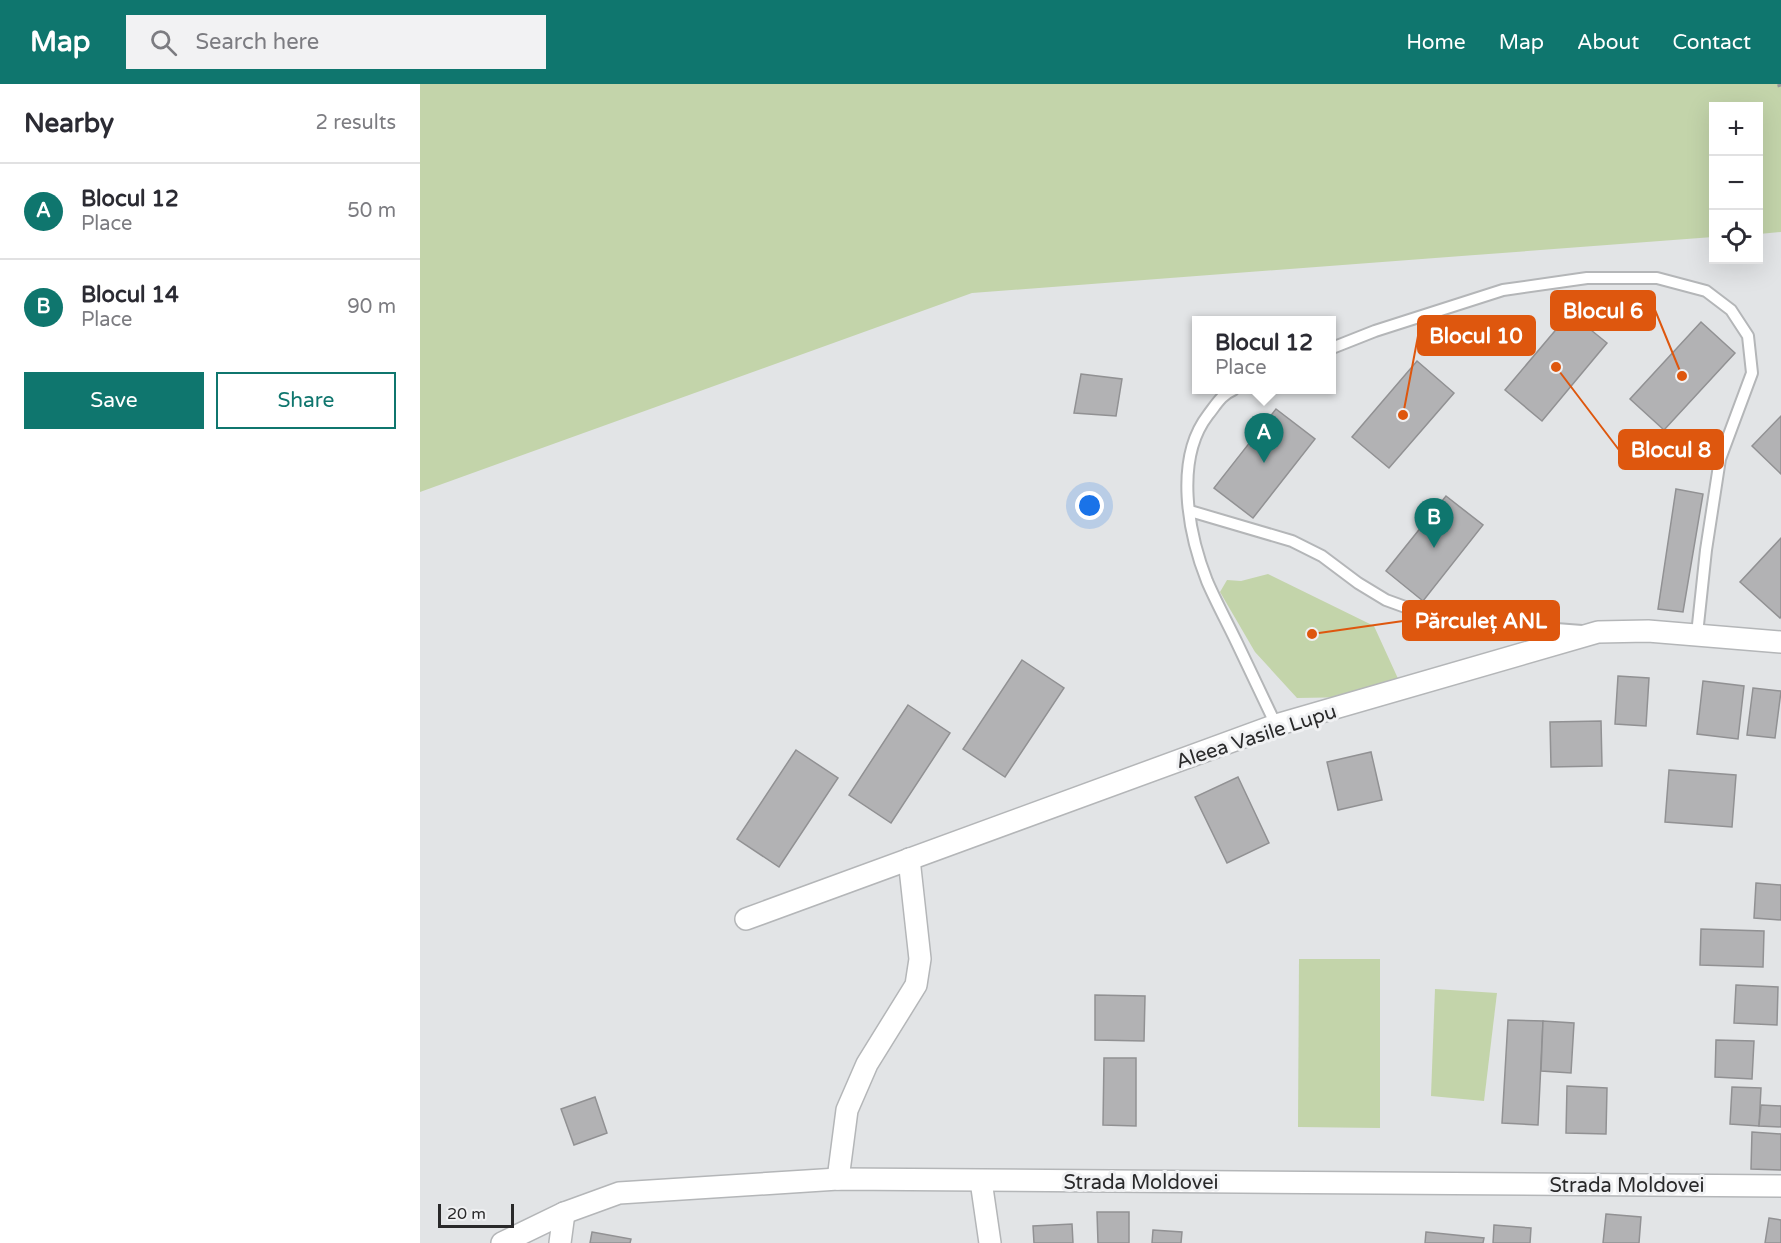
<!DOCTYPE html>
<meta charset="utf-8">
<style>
body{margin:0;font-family:"Varela Round",sans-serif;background:#f2f2f3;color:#2b2b33}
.controls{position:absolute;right:18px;top:18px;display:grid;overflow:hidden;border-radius:0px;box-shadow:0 6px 24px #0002}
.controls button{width:54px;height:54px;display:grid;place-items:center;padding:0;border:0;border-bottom:2px solid #e1e1e2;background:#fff;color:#2b2b33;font:30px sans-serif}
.scale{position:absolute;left:18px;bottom:15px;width:76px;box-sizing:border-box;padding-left:6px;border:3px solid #29292a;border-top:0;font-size:16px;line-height:21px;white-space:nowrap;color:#29292a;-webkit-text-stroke:4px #f0f1f3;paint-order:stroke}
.you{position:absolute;left:670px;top:422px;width:21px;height:21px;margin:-15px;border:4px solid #fff;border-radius:50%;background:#1a73e8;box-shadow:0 0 0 9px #1a73e833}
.badge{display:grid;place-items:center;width:39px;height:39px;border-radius:50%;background:#0f766e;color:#fff;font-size:20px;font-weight:700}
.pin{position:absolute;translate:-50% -50px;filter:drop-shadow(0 2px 3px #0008)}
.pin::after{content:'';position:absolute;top:32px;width:21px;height:18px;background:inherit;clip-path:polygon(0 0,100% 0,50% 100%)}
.popup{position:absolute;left:772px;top:232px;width:144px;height:78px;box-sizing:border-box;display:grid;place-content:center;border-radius:0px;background:#fff;filter:drop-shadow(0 2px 4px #0005);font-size:20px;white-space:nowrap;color:#7c7c81}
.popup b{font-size:22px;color:#2b2b33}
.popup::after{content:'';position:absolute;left:50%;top:100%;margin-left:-12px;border:12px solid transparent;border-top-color:#fff}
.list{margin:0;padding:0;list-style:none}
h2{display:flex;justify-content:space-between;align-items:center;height:78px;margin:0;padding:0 24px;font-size:26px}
h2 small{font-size:20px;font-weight:400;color:#7c7c81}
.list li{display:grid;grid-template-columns:39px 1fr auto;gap:18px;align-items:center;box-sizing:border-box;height:96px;padding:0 24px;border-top:2px solid #e1e1e2}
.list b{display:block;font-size:22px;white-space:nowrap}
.list p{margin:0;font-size:20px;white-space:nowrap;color:#7c7c81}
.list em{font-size:20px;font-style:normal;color:#7c7c81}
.actions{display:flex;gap:12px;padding:18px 24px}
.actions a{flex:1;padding:14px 0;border:2px solid #0f766e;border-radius:0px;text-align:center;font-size:21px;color:#0f766e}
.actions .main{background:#0f766e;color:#fff}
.icon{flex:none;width:33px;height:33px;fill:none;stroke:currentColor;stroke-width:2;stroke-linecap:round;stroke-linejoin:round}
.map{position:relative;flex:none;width:1361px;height:1159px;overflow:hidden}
header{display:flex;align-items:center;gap:36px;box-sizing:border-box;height:84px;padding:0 30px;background:#0f766e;color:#fff}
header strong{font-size:28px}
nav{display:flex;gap:33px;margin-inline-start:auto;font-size:21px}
.search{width:420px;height:54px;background:#f2f2f3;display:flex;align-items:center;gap:15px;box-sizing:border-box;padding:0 21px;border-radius:0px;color:#7c7c81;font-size:22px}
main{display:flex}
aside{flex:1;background:#fff}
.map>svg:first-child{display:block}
.green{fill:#c3d4aa}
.building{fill:#b2b2b4;stroke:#919193;stroke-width:1.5}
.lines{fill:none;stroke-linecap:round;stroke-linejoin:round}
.service-casing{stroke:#b4b6b8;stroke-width:14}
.minor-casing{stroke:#b4b6b8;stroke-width:24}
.path{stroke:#969799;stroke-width:4;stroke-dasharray:3 4.5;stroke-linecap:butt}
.service{stroke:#fff;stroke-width:10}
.minor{stroke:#fff;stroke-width:21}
.labels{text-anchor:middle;stroke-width:6;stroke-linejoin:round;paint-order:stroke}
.street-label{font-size:20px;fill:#29292a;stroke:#f0f1f3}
.leader{fill:none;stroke:#de570e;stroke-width:2}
.callout-dot{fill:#de570e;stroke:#f0f1f3;stroke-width:2}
.callout{fill:#de570e;stroke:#de570e;stroke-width:2}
.callout-label{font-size:21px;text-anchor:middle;font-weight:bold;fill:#fff}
</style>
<header>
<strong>Map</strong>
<div class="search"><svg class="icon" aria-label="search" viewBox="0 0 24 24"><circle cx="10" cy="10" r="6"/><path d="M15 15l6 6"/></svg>Search here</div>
<nav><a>Home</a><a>Map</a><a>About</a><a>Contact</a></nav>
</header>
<main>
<aside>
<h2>Nearby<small>2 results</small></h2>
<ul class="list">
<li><span class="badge">A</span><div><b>Blocul 12</b><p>Place</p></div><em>50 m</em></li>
<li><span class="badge">B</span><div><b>Blocul 14</b><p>Place</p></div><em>90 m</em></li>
</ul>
<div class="actions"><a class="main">Save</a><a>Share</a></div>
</aside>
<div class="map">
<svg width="1361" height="1159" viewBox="0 0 1361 1159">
<rect width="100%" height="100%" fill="#e2e4e6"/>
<g class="green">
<path d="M0 0H1361V148L1339 150 1338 22H1294L1293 153 552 209 0 408Z"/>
<path d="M848 490 954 542 980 599 935 613 877 614 835 568 800 508 807 496 821 497Z"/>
<path d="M879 875H960V1044L878 1043Z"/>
<path d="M1015 905 1077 909 1064 1017 1011 1012Z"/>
</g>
<g class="building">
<path d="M1150 229 1187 259 1122 337 1085 306Z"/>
<path d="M1281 238 1315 269 1244 346 1210 315Z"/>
<path d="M997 277 1034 309 969 384 932 353Z"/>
<path d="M661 290 702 295 696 332 654 329Z"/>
<path d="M856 325 895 355 833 434 794 404Z"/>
<path d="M1361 332V390L1332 362Z"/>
<path d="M1256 405 1283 410 1263 528 1238 525Z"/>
<path d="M1026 412 1063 441 1003 517 966 487Z"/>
<path d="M1361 454V532L1360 534 1320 498Z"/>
<path d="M602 576 644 604 585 693 543 665Z"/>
<path d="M1198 592 1229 594 1226 642 1195 640Z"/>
<path d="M1283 597 1324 602 1318 655 1277 650Z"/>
<path d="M1333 604 1361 607 1355 654 1327 651Z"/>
<path d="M488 621 530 649 471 739 429 711Z"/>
<path d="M1181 637 1182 682 1131 683 1130 638Z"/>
<path d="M376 666 418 694 359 783 317 755Z"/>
<path d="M951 668 962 716 918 726 907 678Z"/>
<path d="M1249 686 1316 691 1312 743 1245 738Z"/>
<path d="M818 693 849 759 807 779 775 713Z"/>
<path d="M1336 799 1361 801V836L1334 834Z"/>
<path d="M1281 845 1344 847 1343 883 1280 881Z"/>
<path d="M1316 901 1358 903 1357 941 1314 939Z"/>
<path d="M675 911 725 912 724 957 675 956Z"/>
<path d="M1088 936 1123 937 1118 1041 1082 1039Z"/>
<path d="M1123 937 1154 939 1151 989 1121 987Z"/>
<path d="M1296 956 1334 957 1332 995 1295 993Z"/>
<path d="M684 974H716V1042L683 1041Z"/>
<path d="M1147 1002 1187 1004 1186 1050 1146 1049Z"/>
<path d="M1312 1003 1341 1004 1339 1042 1310 1040Z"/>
<path d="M175 1013 187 1049 154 1061 141 1025Z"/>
<path d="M1341 1021 1361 1022V1043L1339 1042Z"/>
<path d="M1332 1048 1361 1050V1086L1331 1085Z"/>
<path d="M677 1128H709V1159H678Z"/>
<path d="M1186 1130 1221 1133 1219 1159H1183Z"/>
<path d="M1349 1134 1361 1136V1159H1345Z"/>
<path d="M652 1140 653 1159H614L613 1142Z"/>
<path d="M1074 1141 1111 1144 1110 1159H1073Z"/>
<path d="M733 1146 762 1148 761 1159H732Z"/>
<path d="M172 1148 211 1155 210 1159H170Z"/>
<path d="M1006 1148 1064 1154 1063 1159H1005Z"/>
</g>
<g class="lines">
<g class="service-casing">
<g id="service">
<path d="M912 264 955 247 1083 206 1167 194H1237L1286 207 1311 226 1328 252 1332 289 1300 375 1286 466 1277 550"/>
<path d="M813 306C801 311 796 321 788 331 754 375 768 449 787 497 796 518 807 538 817 559 830 586 843 614 856 641"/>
<path d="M770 427 872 457 902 472 938 499 966 516 1021 536 1162 547"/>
</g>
</g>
<g class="minor-casing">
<g id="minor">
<path d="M326 835 856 641 1178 548 1228 547 1361 558"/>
<path d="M418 1095 427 1026 447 980 496 901 500 875 489 775"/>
<path d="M561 1097 570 1159"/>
<path d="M82 1159 144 1129 199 1109 418 1095 1361 1102"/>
<path d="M140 1159 144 1129"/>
</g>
</g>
<path class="path" d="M1359 0 1361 7"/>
<use href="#service" class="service"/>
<use href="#minor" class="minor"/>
</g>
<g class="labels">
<g class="street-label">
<text transform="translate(836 652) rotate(-18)" y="7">Aleea Vasile Lupu</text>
<text x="721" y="1105">Strada Moldovei</text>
<text x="1207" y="1108">Strada Moldovei</text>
</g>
</g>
<path class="leader" d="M1262 292L1235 226M983 331L998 252M1136 283L1199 366M892 550L983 537"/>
<g class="callout-dot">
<circle cx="1262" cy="292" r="6"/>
<circle cx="983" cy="331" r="6"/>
<circle cx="1136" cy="283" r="6"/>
<circle cx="892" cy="550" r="6"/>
</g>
<g class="callout">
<rect x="1131" y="207" width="104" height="39" rx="6"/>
<rect x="998" y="232" width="117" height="39" rx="6"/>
<rect x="1199" y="346" width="104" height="39" rx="6"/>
<rect x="983" y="517" width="156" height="39" rx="6"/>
</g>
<g class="callout-label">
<text x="1183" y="234">Blocul 6</text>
<text x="1056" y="259">Blocul 10</text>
<text x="1251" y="373">Blocul 8</text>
<text x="1061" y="544">Părculeț ANL</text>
</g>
</svg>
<div class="controls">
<button>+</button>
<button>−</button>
<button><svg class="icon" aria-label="locate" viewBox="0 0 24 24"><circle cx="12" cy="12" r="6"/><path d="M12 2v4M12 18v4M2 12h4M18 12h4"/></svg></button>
</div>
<div class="scale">20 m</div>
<div class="you"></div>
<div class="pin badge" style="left:844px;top:379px">A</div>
<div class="popup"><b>Blocul 12</b>Place</div>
<div class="pin badge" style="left:1014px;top:464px">B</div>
</div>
</main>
